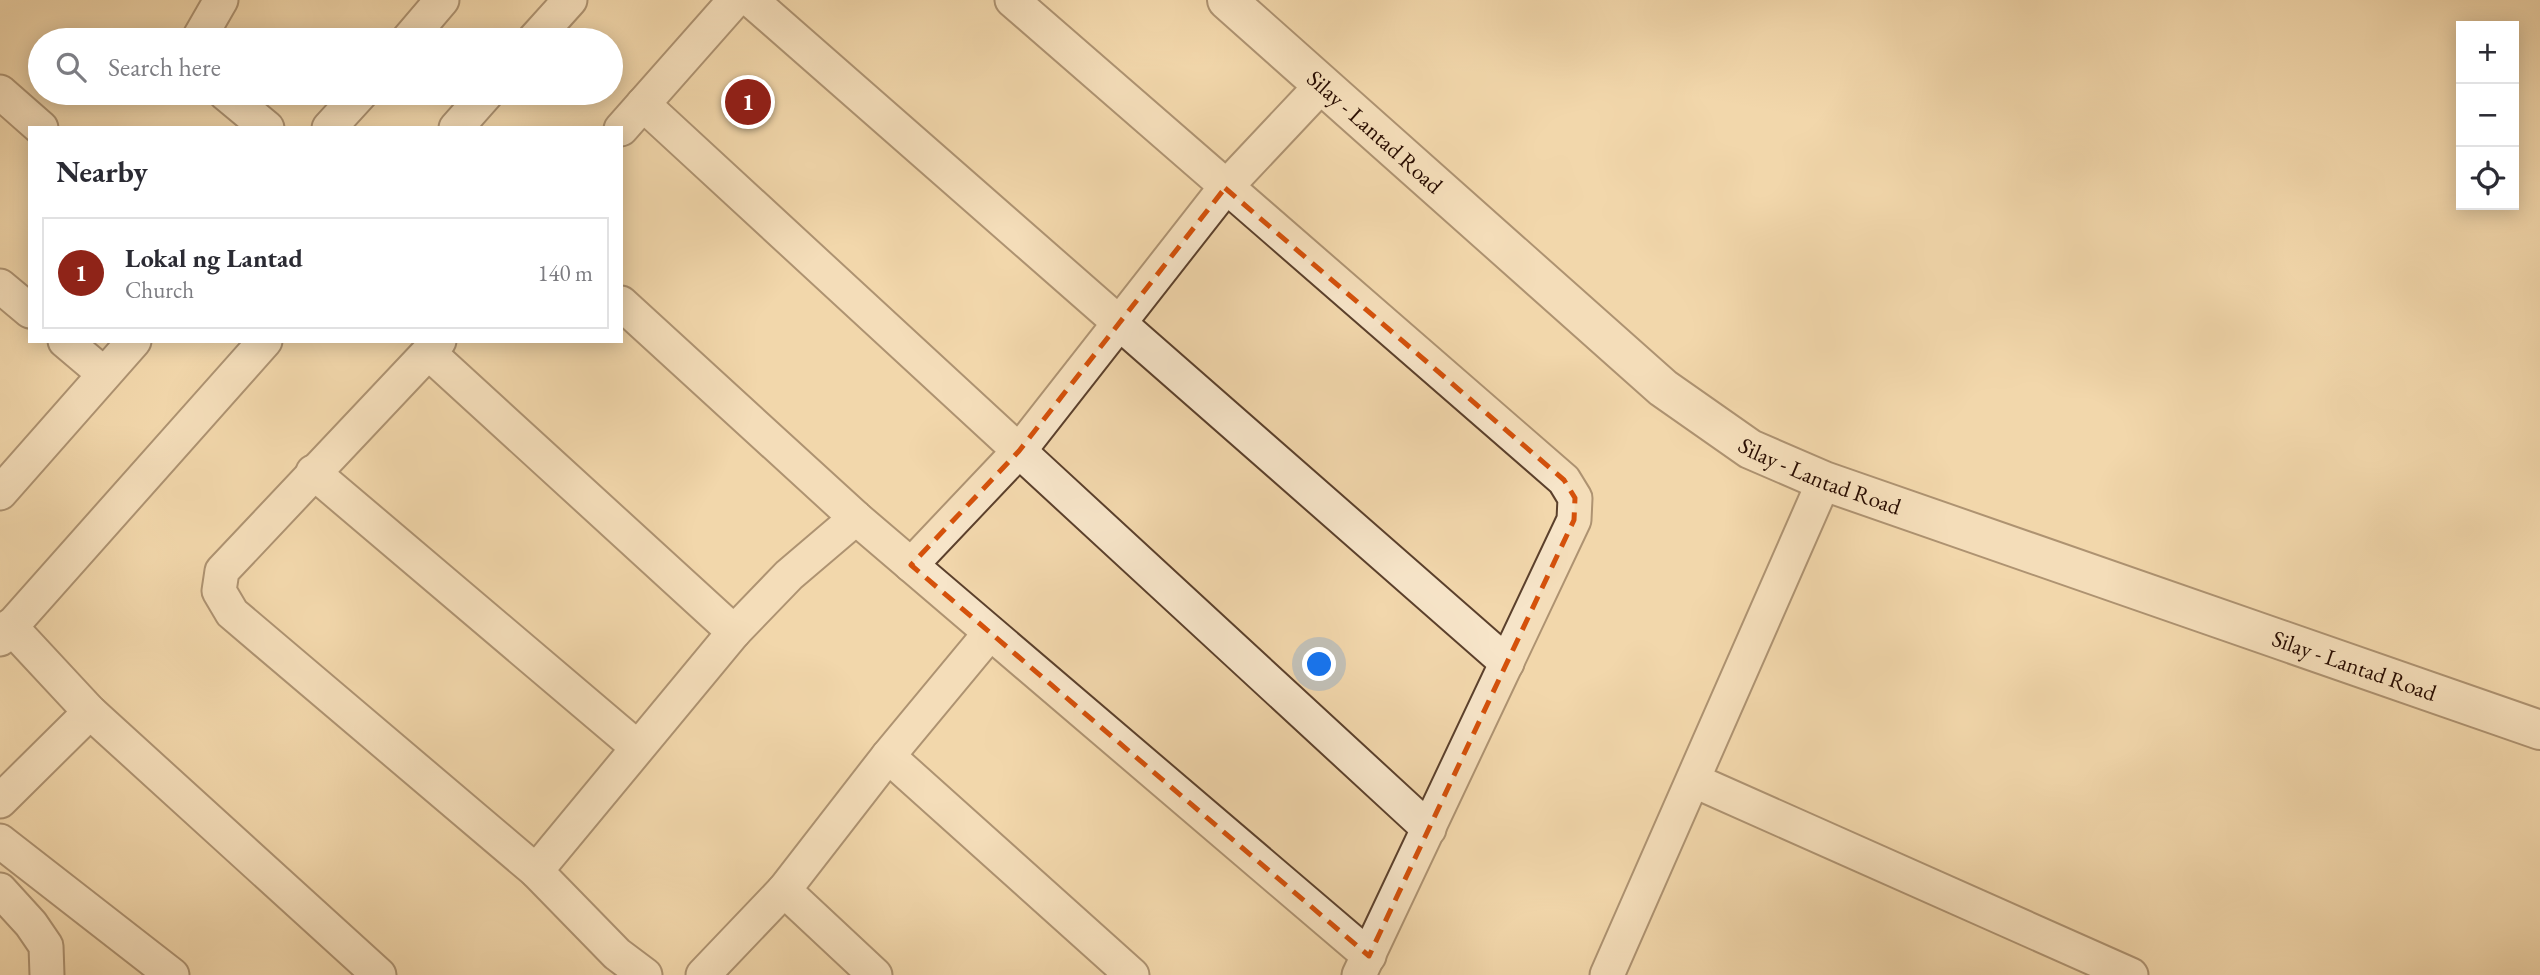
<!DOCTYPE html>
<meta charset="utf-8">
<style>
body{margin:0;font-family:"EB Garamond",serif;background:#f7f7f7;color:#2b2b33}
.controls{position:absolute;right:21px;top:21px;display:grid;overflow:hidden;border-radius:0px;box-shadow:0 4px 18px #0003}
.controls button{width:63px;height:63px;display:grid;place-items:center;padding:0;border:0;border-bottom:2px solid #e1e1e2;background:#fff;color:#2b2b33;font:35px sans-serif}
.you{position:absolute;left:1320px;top:665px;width:24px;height:24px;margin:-18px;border:5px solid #fff;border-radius:50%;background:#1a73e8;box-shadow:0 0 0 10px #1a73e833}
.badge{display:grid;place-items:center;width:46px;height:46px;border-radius:50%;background:#8f2418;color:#fff;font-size:23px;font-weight:700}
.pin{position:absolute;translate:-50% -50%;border:4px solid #fff;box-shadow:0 2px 7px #0006}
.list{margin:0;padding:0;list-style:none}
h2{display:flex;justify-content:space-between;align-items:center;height:91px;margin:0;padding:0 28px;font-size:30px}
h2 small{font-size:23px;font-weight:400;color:#7c7c81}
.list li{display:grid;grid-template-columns:46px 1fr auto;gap:21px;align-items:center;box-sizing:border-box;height:112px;margin:0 14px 14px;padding:0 14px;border:2px solid #e1e1e2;border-radius:0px}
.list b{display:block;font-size:26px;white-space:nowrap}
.list p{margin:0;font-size:23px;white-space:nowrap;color:#7c7c81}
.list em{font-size:23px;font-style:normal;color:#7c7c81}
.icon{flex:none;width:38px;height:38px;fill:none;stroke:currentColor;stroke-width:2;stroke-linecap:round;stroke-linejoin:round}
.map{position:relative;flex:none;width:2540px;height:975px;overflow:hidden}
.search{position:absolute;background:#fff;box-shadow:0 4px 18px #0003;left:28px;top:28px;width:595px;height:77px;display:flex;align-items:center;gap:18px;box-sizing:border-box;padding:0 24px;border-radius:38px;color:#7c7c81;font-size:26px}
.panel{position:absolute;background:#fff;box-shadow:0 4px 18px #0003;left:28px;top:126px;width:595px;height:217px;border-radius:0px}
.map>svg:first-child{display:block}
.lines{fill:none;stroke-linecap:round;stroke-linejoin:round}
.minor-casing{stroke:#5b402c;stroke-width:37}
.tertiary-casing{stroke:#5b402c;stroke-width:42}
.minor{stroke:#f7e5c9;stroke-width:33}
.tertiary{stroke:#f7e5c9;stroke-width:38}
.marked{fill:none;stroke:#d5510b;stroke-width:5;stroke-dasharray:14 9;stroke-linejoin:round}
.labels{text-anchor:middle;stroke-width:5;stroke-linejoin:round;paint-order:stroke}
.street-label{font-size:23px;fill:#290d01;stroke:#f7e5c9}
</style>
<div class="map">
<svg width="2540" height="975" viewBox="0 0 2540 975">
<rect width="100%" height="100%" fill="#f2d7ac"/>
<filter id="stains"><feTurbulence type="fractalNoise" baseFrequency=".00286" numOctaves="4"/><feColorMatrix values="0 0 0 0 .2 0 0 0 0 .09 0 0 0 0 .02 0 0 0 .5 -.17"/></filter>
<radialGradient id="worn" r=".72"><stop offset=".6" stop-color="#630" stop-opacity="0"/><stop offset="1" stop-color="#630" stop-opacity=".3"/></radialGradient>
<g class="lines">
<g class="minor-casing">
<g id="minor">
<path d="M751 0 1507 663"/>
<path d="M1012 0 1564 480 1575 498 1574 520 1359 975"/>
<path d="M198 40 221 0"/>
<path d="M408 40 442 0"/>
<path d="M534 40 570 0"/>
<path d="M0 92 41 128"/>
<path d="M225 93 267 128"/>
<path d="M643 104 1429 829"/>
<path d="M329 128 361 93"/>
<path d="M456 128 487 93"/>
<path d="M621 129 735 0"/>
<path d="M0 286 30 311"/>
<path d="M621 303 856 518 1369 956"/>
<path d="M65 341 104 374"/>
<path d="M439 341 222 571 219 591 232 613 536 871 617 954 645 975"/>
<path d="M429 353 734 632"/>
<path d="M313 472 637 747"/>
<path d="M0 493 134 341"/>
<path d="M911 565 1019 451 1225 188 1321 86"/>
<path d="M10 626 90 712 379 975"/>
<path d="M0 639 265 341"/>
<path d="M888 756 1132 975"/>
<path d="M1695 781 2131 975"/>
<path d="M0 801 90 712"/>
<path d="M0 841 172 975"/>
<path d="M536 871 734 632 789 575 856 518"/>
<path d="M0 890 31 924 46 946 47 975"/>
<path d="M784 890 875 975"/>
<path d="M703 975 784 890 888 756 990 633"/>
<path d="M1607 975 1824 481"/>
</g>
</g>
<g class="tertiary-casing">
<g id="tertiary">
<path id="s1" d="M1227 0 1663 388 1750 449 1824 481 2540 730"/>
</g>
</g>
<use href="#minor" class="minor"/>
<use href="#tertiary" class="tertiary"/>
</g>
<path d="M0 0H2540V975H0ZM1225 188 1564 480 1575 498 1574 520 1369 956 911 565 1019 451Z" fill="#f2d7ac" fill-opacity=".55" fill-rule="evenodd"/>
<path class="marked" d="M1225 188 1564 480 1575 498 1574 520 1369 956 911 565 1019 451Z"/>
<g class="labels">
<g class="street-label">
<text dy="8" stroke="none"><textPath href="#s1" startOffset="198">Silay - Lantad Road</textPath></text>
<text dy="8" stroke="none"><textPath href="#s1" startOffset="765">Silay - Lantad Road</textPath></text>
<text dy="8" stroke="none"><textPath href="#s1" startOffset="1332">Silay - Lantad Road</textPath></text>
</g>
</g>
<rect width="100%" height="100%" filter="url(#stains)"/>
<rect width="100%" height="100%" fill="url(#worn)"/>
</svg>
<div class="controls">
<button>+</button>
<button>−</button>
<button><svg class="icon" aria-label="locate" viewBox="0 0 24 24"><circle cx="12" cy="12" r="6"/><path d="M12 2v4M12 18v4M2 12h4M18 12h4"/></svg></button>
</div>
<div class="you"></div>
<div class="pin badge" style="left:748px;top:102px">1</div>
<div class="search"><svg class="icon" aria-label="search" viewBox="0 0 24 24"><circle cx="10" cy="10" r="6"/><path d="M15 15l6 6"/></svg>Search here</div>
<section class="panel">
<h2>Nearby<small></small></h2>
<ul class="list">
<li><span class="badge">1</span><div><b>Lokal ng Lantad</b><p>Church</p></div><em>140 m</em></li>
</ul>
</section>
</div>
